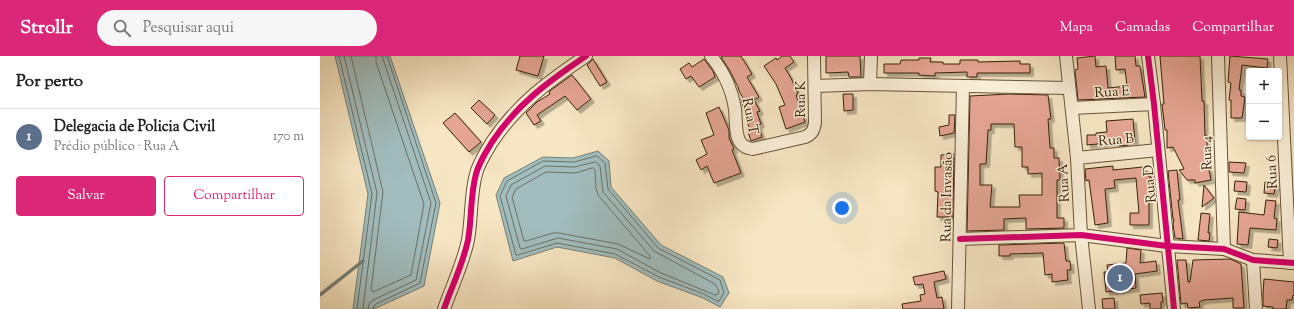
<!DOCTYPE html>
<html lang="pt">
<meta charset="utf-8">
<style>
body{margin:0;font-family:"Sorts Mill Goudy",serif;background:#f6f6f6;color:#202124}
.controls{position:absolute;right:12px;top:12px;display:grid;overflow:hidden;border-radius:4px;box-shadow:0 1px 3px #0004}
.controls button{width:36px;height:36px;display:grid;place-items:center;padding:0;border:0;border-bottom:1px solid #e0e0e0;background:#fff;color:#202124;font:20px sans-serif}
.you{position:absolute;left:522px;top:152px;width:14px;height:14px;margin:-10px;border:3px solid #fff;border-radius:50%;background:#1a73e8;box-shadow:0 0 0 6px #1a73e833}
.badge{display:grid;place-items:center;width:26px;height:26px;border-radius:50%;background:#db2777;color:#fff;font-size:13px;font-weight:700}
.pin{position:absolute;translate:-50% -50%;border:2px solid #fff;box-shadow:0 1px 4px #0006}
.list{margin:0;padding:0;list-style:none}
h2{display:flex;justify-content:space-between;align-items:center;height:52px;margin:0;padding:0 16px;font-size:17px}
h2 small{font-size:13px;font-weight:400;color:#757577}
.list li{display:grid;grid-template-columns:26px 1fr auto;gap:12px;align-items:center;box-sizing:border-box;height:56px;padding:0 16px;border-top:1px solid #e0e0e0}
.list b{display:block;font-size:15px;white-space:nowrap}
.list p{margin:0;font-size:13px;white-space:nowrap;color:#757577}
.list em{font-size:13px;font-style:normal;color:#757577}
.actions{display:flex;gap:8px;padding:12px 16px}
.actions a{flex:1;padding:9px 0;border:1px solid #db2777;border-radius:4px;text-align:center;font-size:14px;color:#db2777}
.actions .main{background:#db2777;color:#fff}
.icon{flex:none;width:22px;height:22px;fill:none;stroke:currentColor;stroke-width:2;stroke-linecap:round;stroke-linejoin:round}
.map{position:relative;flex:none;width:974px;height:253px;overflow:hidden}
header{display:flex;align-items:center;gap:24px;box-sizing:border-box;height:56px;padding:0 20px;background:#db2777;color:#fff}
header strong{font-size:19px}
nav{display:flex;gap:22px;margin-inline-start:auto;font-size:14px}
.search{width:280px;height:36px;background:#f6f6f6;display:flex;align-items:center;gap:10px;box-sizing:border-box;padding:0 14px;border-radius:22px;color:#757577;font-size:15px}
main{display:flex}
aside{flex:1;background:#fff}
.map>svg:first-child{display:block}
.water{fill:#a1bdbe;stroke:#777f75}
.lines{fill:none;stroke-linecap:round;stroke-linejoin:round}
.shore{stroke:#6c7063;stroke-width:1}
.stream{stroke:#777f75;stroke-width:3.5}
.building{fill:#e6a694;stroke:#372208;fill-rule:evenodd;filter:url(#shadow)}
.street-casing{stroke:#675337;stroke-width:14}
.street{stroke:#faefd8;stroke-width:12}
.cycleway-casing{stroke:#faefd8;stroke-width:8}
.cycleway{stroke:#d6006c;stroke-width:6}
.labels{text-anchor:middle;stroke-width:3;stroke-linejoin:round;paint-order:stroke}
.street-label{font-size:14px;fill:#372208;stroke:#faefd8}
</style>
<header>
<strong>Strollr</strong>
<div class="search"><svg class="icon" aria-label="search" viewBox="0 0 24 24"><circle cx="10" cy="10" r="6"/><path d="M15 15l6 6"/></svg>Pesquisar aqui</div>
<nav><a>Mapa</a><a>Camadas</a><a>Compartilhar</a></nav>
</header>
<main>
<aside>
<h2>Por perto<small></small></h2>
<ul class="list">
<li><span class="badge" style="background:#5c6f8a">1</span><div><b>Delegacia de Policia Civil</b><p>Prédio público · Rua A</p></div><em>170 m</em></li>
</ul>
<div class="actions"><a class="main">Salvar</a><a>Compartilhar</a></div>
</aside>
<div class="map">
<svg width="974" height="253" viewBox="0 0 974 253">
<defs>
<filter id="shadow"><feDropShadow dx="3.5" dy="3.5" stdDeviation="0" flood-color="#0004"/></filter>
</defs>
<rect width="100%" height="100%" fill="#f7e6c3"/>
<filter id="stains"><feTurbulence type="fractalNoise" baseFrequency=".005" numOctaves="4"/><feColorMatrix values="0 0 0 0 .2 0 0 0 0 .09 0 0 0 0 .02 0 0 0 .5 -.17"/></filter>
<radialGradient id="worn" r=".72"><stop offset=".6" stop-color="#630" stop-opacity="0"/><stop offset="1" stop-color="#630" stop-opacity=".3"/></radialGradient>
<g class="water">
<path d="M15 0H70L120 147 104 230 54 253H33L48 138Z"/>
<path d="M278 95 289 105 291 131 341 189 403 221 409 237 400 251 383 242 337 225 295 202 237 191 193 205 176 139 184 122 223 101 253 102Z"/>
</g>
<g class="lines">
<g class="shore">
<path d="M19 0 52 138 37 253"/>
<path d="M24 0 57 137 43 253"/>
<path d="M31 0 63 136 51 234 53 236 91 219 104 148 56 6V0"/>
<path d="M277 100 285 107 288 133 338 192 400 224 404 237 399 245H397L384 238 339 221 295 198 237 187 198 199H196L180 140 187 125 223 105 254 106Z"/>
<path d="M276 106 280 110 283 136 334 195 395 228 399 235 398 238 395 239 341 217 297 193 238 182 202 193 200 192 186 140 191 129 225 110 254 111Z"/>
<path d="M273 112 275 114 276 132 278 139 330 200V203L298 188 239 177H233L206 185H204L192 141 196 133 226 116 255 117Z"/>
<path d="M48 253 49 248 53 244 96 224 111 147 62 0"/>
<path d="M53 253 54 250 56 248 100 227 116 147 67 0"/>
</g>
<path class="stream" d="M0 239 43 205"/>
</g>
<g class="building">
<path d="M200 0H224L218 20 196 14Z"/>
<path d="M403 0H421L432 18 427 21 439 41 434 44 440 55 437 56 441 68 438 69 442 81 431 85 428 76 430 75 421 43 423 42 419 35 418 31 410 15 401 1Z"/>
<path d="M462 0H470L474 6 465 12 471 22 478 38 476 39 485 66 466 73 459 51 465 49 456 28 444 10 456 2 457 4Z"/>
<path d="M506 0H540L541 21H529L528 16 506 17Z"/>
<path d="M775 0 776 11 786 10 788 32 807 30 805 13 796 14 795 0H815L816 10H820L825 41 758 44 755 14 758 13 757 2Z"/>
<path d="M840 0H880L882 45H884L885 80H887V92H885L891 124 875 127V124H867L859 114 864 113 853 91 847 92V74H845L842 48H844Z"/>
<path d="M910 0 948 3 947 12 922 9 919 34H921V40L925 41 922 62H911V44H909L911 27 908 26Z"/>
<path d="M599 2H611L610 6H623V8H640V4H658V6L700 5V8H710V17H657V21H647V16L615 17V20L599 19V17H564V8H580L581 4H599Z"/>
<path d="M273 3 287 26 280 30 267 9Z"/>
<path d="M384 3 393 15 395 21 379 31 371 20 366 23 360 13 369 7 372 11Z"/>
<path d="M252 19 271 43 257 54 245 40 217 59 221 65 214 69 206 57 217 46 230 38 229 36 231 34Z"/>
<path d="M523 38H533V54L524 55Z"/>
<path d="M689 38 728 39 731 63H728L730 92H734V102H739L740 124H737V162H744V172L706 173V162L684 163V174L647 175 650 40ZM671 68H694L695 91H702V111H708V118L722 117V139H699L700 151H670L672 129H660V108H666L668 74H671Z"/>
<path d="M159 44 175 59 167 68 151 52Z"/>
<path d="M399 51 409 74V82L414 93 412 94 421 117 394 127 387 110 381 114 376 104 387 98 381 84 394 79 386 57Z"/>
<path d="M135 57 161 86 149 96 123 67Z"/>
<path d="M629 59H635L634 77 620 80 619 71 629 69Z"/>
<path d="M813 63 815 85H807L808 89 799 90 798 86 767 89V79H776V77L787 76 786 65Z"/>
<path d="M634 98 633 161H617L618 136 615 135V111H621V99Z"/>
<path d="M909 106 926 107 924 117 909 116Z"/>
<path d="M793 110V114L823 111 824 116H829V121H831L832 139 829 140V169H810V157H819L816 122 794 124 795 132 785 133 788 167 775 169 769 124 766 125 765 113Z"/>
<path d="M857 114 860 144H858L863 183 855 182 853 168 854 163H853L848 115Z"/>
<path d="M915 125 927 126 926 136 914 135Z"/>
<path d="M945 126 956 127 954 138 944 137Z"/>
<path d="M884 129 894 142 882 151Z"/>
<path d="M917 142 926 143 925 154 915 153Z"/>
<path d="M946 144 956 145 954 162 957 163 956 174 930 172 928 189 917 188 919 156 944 159Z"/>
<path d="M881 157 890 158 888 177H890L889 185 878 184Z"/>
<path d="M949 183 958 184 957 192 948 191Z"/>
<path d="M744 187 746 205H750L751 214H747L748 224 732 226V218L725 219 723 197 690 198V200H679V189Z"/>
<path d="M807 192 821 194 820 207 836 205 837 215 815 218 816 232 786 236 784 216H788L787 209 806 207Z"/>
<path d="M910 203 921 208 924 252H913V242L884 244 879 246 880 251 868 252 867 247 861 248 857 204H866L868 226H870L873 204Z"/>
<path d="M624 215 626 223 614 226 617 242 622 241 624 253H583L582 248 601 245 600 239 605 238 603 228 595 229 593 221Z"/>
<path d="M944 223 974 226V240L973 239 972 244H967L966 253H953V251L943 250V238Z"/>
<path d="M842 237 843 246H841V253H830V247L821 248 820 239Z"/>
<path d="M794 242 795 253H783L782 243Z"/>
</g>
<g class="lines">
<g class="street-casing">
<g id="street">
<path d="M391 0C403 15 412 33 415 53 416 62 415 79 420 86 423 91 428 92 433 93L485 81C492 78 494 74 495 67L494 0"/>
<path d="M746 0 757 102 761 179 769 253"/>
<path d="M828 0 834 48 854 253"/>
<path d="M898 0 904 193"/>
<path d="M960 0 970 207"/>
<path d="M550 28 551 0"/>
<path d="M496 30 550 28 749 32"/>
<path d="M752 52 834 48"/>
<path d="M757 102 838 94"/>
<path d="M640 183 761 179 847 190 904 193 933 204 974 207"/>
<path d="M933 204 936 253"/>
<path d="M124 253C132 230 143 208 148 184 152 162 150 140 156 118 159 106 166 96 172 86 197 48 229 25 266 0"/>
<path d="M638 253 643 30"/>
</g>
</g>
<use href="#street" class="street"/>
<g class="cycleway-casing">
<g id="cycleway">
<path d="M828 0 834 48 854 253"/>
<path d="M640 183 761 179 847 190 904 193 933 204 974 207"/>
<path d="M124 253C132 230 143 208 148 184 152 162 150 140 156 118 159 106 166 96 172 86 197 48 229 25 266 0"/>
</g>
</g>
<use href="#cycleway" class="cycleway"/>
</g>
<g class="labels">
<g class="street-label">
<text transform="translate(792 35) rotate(-3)" y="5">Rua E</text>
<text transform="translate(480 43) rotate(-90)" y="5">Rua K</text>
<text transform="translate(431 60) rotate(79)" y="5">Rua T</text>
<text transform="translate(796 83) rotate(-5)" y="5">Rua B</text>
<text transform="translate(886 97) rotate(-92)" y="5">Rua 4</text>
<text transform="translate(951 116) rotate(-93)" y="5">Rua 6</text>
<text transform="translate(743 127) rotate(-93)" y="5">Rua A</text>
<text transform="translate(829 128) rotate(-95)" y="5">Rua D</text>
<text transform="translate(626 141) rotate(-89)" y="5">Rua da Invasão</text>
</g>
</g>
<rect width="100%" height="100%" filter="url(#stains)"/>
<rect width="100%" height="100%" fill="url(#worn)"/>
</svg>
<div class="controls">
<button>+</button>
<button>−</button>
</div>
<div class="you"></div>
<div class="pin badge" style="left:800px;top:222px;background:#5c6f8a">1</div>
</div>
</main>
